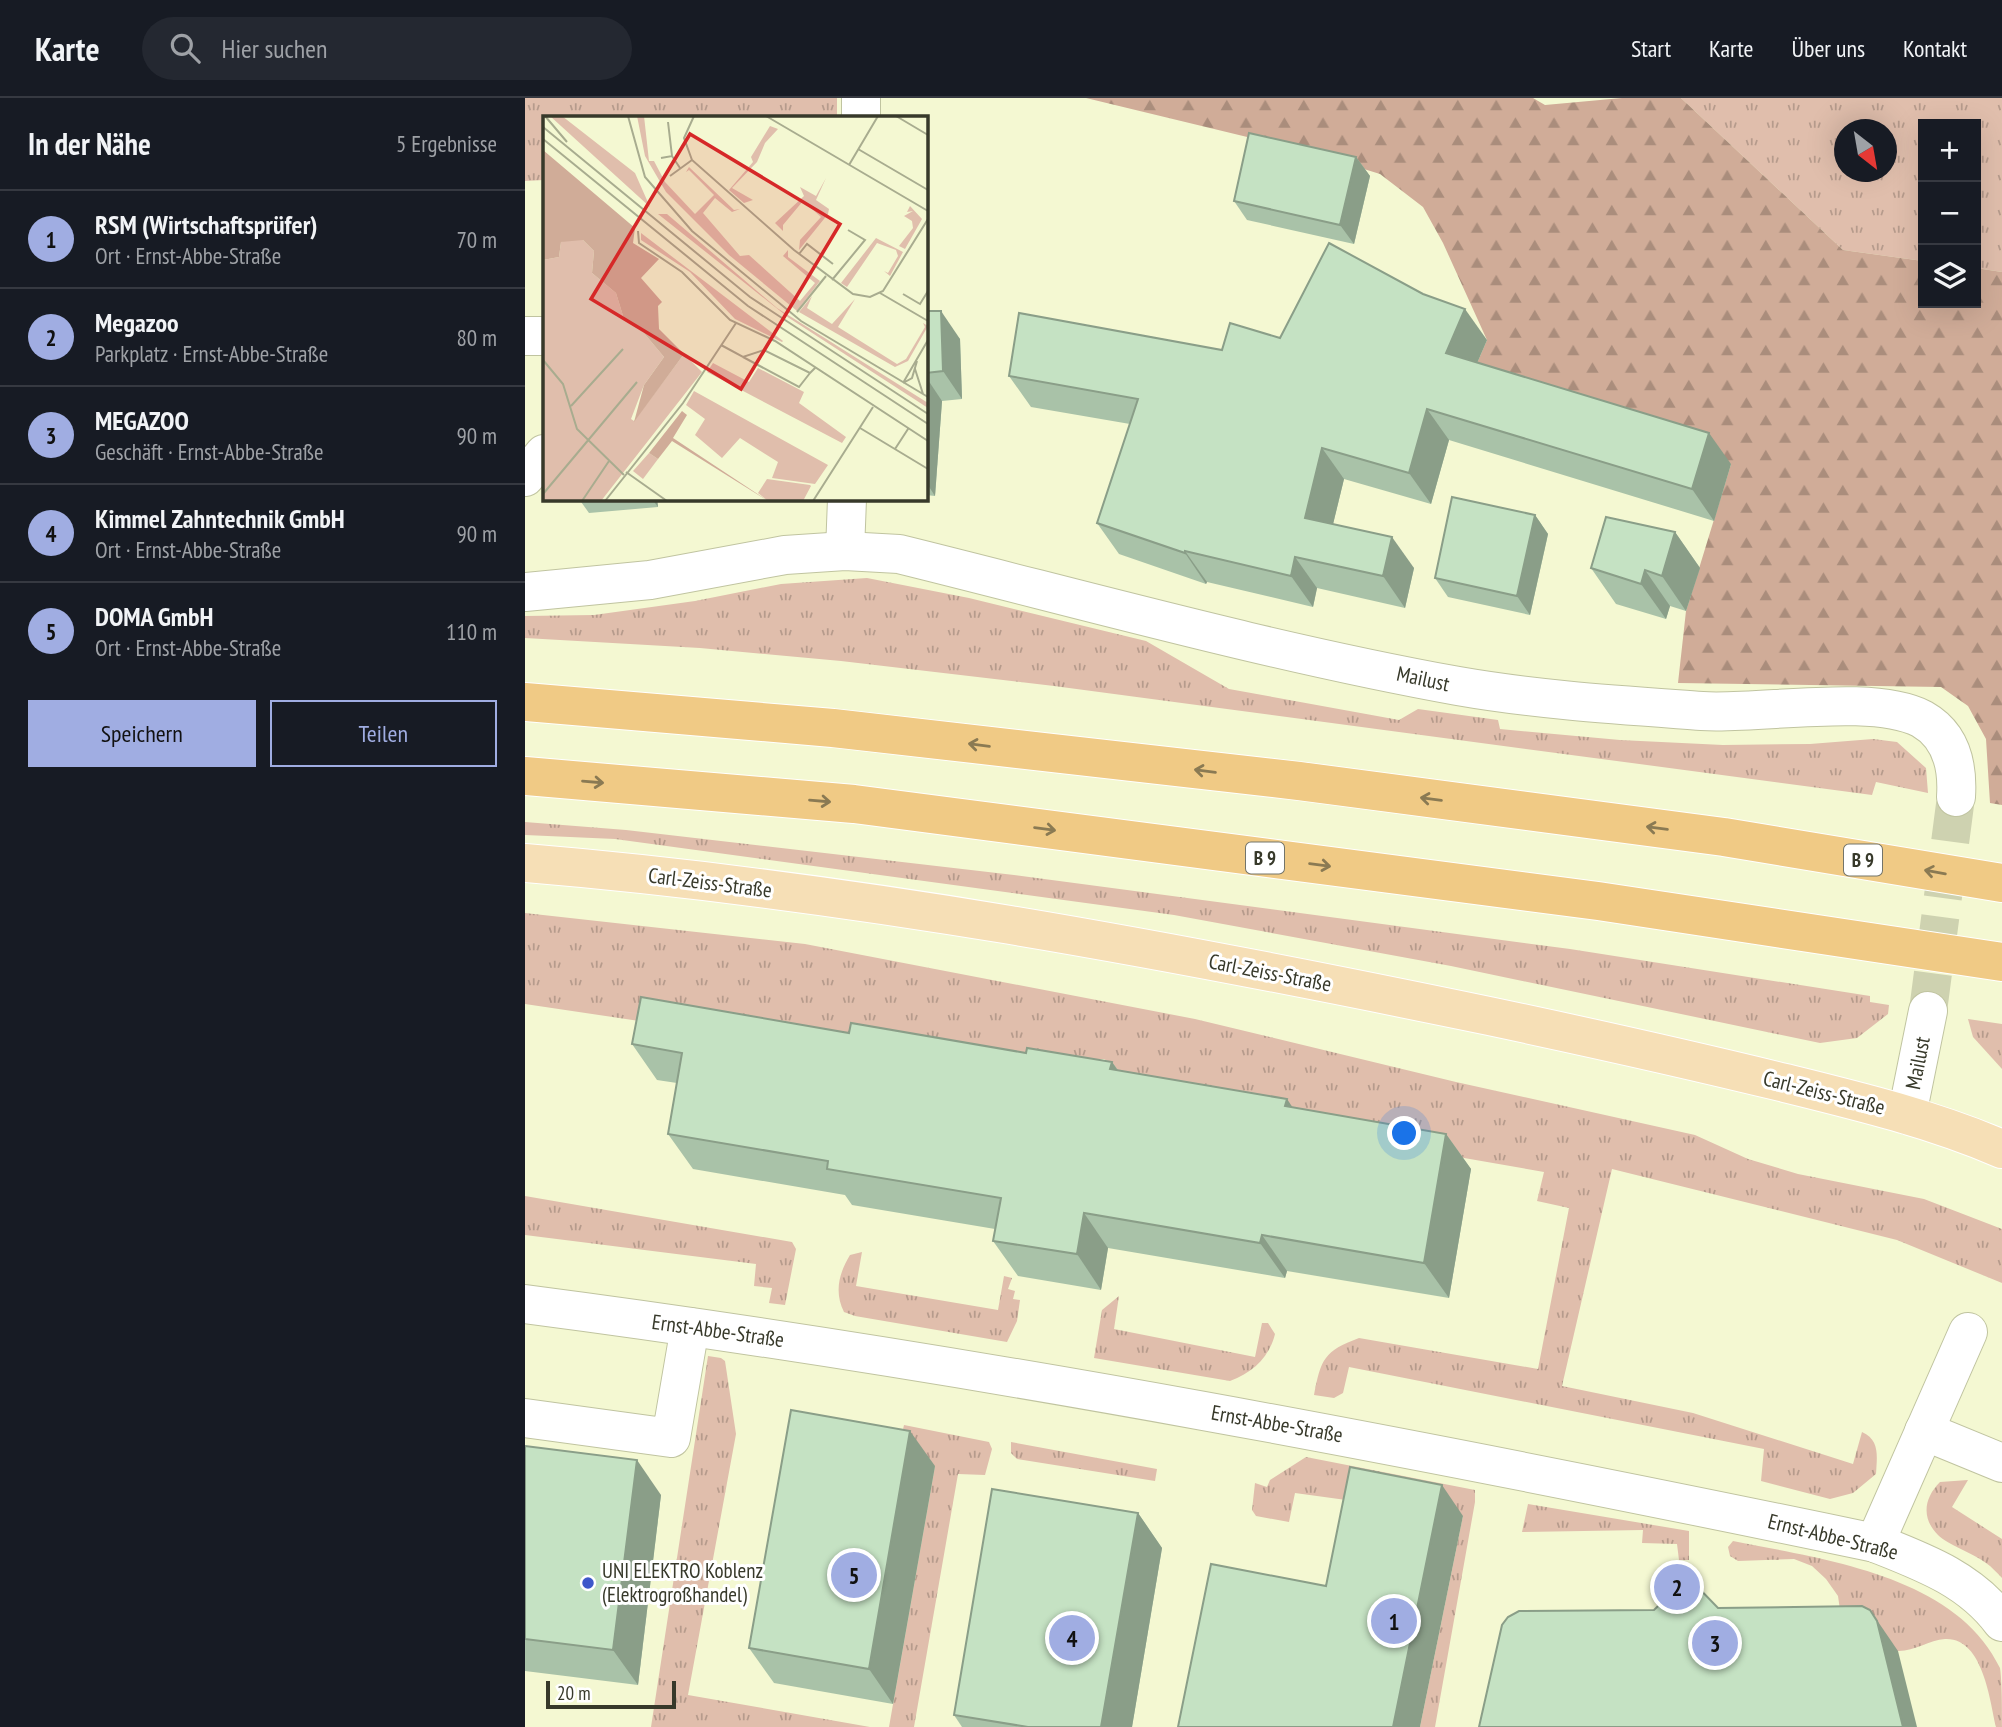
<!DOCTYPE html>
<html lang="de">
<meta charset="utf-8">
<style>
body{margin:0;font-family:"PT Sans Narrow",sans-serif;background:#242831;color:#f1f3f6}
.controls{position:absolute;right:21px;top:21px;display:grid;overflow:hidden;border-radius:0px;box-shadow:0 7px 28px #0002}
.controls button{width:63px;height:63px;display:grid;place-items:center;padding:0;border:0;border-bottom:2px solid #363941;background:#171b24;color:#f1f3f6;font:35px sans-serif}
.compass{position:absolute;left:1309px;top:21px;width:63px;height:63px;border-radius:50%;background:#171b24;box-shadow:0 7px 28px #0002;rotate:149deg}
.scale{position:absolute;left:21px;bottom:18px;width:130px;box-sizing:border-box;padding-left:7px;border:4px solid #37392a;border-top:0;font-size:19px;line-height:24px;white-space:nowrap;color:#37392a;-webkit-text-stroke:5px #fff;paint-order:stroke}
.you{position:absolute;left:880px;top:1036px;width:24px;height:24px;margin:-18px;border:5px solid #fff;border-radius:50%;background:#1a73e8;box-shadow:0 0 0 10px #1a73e833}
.badge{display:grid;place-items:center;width:46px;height:46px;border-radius:50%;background:#a0ade2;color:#111;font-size:23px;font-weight:700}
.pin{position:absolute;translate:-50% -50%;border:4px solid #fff;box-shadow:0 2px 7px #0006}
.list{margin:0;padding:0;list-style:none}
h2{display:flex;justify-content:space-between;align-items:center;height:91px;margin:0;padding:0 28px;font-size:30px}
h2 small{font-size:23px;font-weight:400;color:#9ea1a6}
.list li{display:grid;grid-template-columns:46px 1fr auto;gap:21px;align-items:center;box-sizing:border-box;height:98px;padding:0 28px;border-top:2px solid #363941}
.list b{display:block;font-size:26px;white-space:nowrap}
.list p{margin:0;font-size:23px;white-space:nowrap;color:#9ea1a6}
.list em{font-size:23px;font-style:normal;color:#9ea1a6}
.actions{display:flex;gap:14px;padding:21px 28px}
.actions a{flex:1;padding:16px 0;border:2px solid #a0ade2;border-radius:0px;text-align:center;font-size:24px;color:#a0ade2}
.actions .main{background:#a0ade2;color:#111}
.icon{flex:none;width:38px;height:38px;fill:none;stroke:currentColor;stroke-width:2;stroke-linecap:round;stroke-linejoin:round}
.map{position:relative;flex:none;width:1477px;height:1629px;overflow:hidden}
header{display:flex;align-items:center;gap:42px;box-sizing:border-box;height:98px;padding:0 35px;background:#171b24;border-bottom:2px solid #363941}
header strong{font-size:33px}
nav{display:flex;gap:38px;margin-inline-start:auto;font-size:24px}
.search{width:490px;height:63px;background:#242831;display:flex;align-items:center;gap:18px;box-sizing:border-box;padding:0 24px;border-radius:38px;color:#9ea1a6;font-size:26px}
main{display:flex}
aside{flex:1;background:#171b24}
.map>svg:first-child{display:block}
.grass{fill:url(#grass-tufts);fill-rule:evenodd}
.forest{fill:url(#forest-firs)}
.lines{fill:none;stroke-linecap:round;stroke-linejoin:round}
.minor-tunnel{stroke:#ced2b0;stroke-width:38;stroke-dasharray:38 19;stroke-linecap:butt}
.minor-casing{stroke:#c0c4a0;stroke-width:40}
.major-casing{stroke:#fff;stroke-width:40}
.highway-casing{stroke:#fff;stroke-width:40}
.minor{stroke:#fff;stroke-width:38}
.major{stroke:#f6dfb6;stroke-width:38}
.highway{stroke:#f0ca85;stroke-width:38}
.wall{fill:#a9c2a8}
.shaded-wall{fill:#8a9e88}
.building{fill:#c5e2c3;stroke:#8a9e88;stroke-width:2}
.oneway{stroke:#8a7a53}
.poi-dot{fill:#3e57ca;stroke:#fff;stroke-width:2.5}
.labels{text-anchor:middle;stroke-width:6;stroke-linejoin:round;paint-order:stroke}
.shield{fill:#fff;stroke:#73746a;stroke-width:2}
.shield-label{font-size:19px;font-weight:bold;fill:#37392a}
.street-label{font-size:21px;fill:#37392a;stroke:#fff}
.poi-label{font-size:21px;fill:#37392a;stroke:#fff;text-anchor:start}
.inset-road{fill:none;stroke:#a8ac8f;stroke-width:2}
.view{fill:#d62828;fill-opacity:0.15;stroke:#d62828;stroke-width:3.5}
.inset-edge{fill:none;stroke:#37392a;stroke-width:3.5}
</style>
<header>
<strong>Karte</strong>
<div class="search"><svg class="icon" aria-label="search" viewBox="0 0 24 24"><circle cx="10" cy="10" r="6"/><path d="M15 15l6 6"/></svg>Hier suchen</div>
<nav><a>Start</a><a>Karte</a><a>Über uns</a><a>Kontakt</a></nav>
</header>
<main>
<aside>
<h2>In der Nähe<small>5 Ergebnisse</small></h2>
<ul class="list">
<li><span class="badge">1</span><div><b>RSM (Wirtschaftsprüfer)</b><p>Ort · Ernst-Abbe-Straße</p></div><em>70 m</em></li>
<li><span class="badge">2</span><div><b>Megazoo</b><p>Parkplatz · Ernst-Abbe-Straße</p></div><em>80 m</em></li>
<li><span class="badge">3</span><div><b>MEGAZOO</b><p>Geschäft · Ernst-Abbe-Straße</p></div><em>90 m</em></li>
<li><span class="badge">4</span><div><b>Kimmel Zahntechnik GmbH</b><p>Ort · Ernst-Abbe-Straße</p></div><em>90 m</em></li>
<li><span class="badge">5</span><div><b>DOMA GmbH</b><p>Ort · Ernst-Abbe-Straße</p></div><em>110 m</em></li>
</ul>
<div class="actions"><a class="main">Speichern</a><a>Teilen</a></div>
</aside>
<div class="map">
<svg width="1477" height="1629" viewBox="0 0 1477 1629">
<defs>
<pattern id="grass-tufts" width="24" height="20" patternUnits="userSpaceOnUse" patternTransform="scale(1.75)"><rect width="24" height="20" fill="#e0beac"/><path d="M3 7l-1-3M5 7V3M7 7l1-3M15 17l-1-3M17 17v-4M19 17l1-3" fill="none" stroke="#b69b8c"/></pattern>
<pattern id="forest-firs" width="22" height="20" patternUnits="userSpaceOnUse" patternTransform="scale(1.75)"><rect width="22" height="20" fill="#d0ac98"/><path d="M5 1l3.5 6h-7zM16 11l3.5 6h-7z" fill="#aa8d7c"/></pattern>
</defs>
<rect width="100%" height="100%" fill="#f4f8d2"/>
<g class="grass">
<path d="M0 0H312V19H19V82L0 83Z"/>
<path d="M1156 0H1477V174L1451 170V26H1398V163L1318 152ZM1320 32H1362V74H1320Z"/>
<path d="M342 480 444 500 621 543 704 591 874 622 893 611 973 622 975 631 1095 642 1198 647 1285 646 1348 641 1372 644 1401 670 1403 695 1351 684 1347 697 529 588 316 563 175 550 0 540V518L69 517 170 503 256 486Z"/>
<path d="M0 724 101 732 489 777 1045 851 1345 898V904L1364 907 1363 916 1332 940 1295 945 926 868 649 817 90 741 0 737Z"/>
<path d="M0 815 280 846 670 921 931 984 1170 1037 1223 1061 1273 1076 1399 1101 1477 1131V1185L1372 1142 1087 1071 1037 1288 1168 1315 1328 1366 1337 1334C1355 1342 1352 1358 1351 1376L1328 1395 1305 1401 1236 1383 1239 1351 824 1269 818 1295 809 1300 789 1297C796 1261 799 1253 834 1240L1013 1271 1044 1110 1012 1103 1019 1074 801 1036 589 983 588 966 579 961 560 962 121 924 0 906Z"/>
<path d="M1443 921 1477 926V971L1448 939Z"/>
<path d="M0 1098 267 1144 271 1151 260 1207 244 1205 247 1190 229 1188 231 1166 0 1137Z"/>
<path d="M337 1154 331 1188 473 1212 479 1178 487 1180 483 1191 490 1193 488 1201 495 1202 492 1223 482 1244 330 1218 319 1214C309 1194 314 1175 325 1157Z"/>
<path d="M594 1198 589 1231 730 1259 737 1225H743L750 1236C744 1260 728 1274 705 1283L569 1260 577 1212Z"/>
<path d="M183 1258 196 1260 200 1263 211 1336 163 1597 345 1629H126Z"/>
<path d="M379 1327 464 1344 467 1351 460 1377 433 1376 389 1629H364L410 1368 371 1362Z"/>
<path d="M486 1344 632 1371 630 1383 492 1361 486 1355Z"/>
<path d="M781 1359 950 1392V1404L910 1629H895L938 1418 770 1395 764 1424 731 1418 727 1412 730 1385 742 1389 745 1382Z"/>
<path d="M1443 1382 1427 1409 1477 1441V1480C1472 1475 1467 1469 1461 1465 1449 1456 1422 1446 1413 1437 1396 1420 1399 1400 1415 1384Z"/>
<path d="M1003 1406 1164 1433V1462H1154L1152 1446 1117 1445 1118 1432 997 1434Z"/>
<path d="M1208 1443C1297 1461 1431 1477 1475 1570 1477 1582 1477 1615 1477 1629H1471C1465 1603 1458 1539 1420 1541 1404 1542 1388 1554 1372 1553 1355 1552 1335 1544 1319 1540L1313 1498 1301 1481 1287 1468 1269 1461 1213 1463 1205 1458 1203 1449Z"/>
</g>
<path class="forest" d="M561 0H1008L1020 7 1097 0H1156L1318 152 1398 163V205H1451V170L1477 174V707L1465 705 1461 641 1443 608 1416 589 1153 585 1161 513 1206 366 943 286 962 242 918 145 898 109 855 76 784 54Z"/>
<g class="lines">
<path class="minor-tunnel" d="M1403 913 1431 699"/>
<g class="minor-casing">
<g id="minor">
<path d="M336 19V0"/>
<path d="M0 238H19"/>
<path d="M0 379 19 356"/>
<path d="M320 453 322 401"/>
<path d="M0 494 125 482 260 457 320 453 374 456C560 502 745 554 933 588 1013 602 1095 607 1177 613 1235 617 1347 595 1397 621 1427 638 1433 669 1431 699"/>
<path d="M1382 1017 1403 913"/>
<path d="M0 1206C453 1265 903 1352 1350 1445 1398 1464 1445 1481 1477 1524"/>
<path d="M0 1320 146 1340 165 1229"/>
<path d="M1399 1333 1477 1365"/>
<path d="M1350 1445 1443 1234"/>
</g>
</g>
<g class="major-casing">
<path id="major" d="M0 765C325 792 646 852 964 918 1063 939 1162 961 1260 985 1333 1003 1407 1021 1477 1051"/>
</g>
<g class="highway-casing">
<g id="highway">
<path d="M0 604 308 630 774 683 1199 739 1477 785"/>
<path d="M0 678 329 706 1073 803 1477 864"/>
</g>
</g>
<use href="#minor" class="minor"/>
<use href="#major" class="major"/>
<use href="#highway" class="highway"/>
</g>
<g class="wall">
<path d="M831 59 845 78 829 146 722 122 709 103Z"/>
<path d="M401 210 435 241 437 301 417 303 410 398 401 397Z"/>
<path d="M755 240 962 242 952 265 1206 366 1189 423 924 342 906 406 819 381 808 426 889 470 880 510 792 490 788 509 682 484 681 486 594 456 572 425 605 326 506 309 484 278 697 252Z"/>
<path d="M54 401H132L133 409 64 415Z"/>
<path d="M1010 417 1023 436 1005 517 923 499 910 480Z"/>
<path d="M1150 434 1175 470 1161 513 1145 508 1141 521 1091 506 1066 470Z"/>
<path d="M324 935 501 955 587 964 593 972 762 1001 767 1010 921 1036 946 1071 924 1200 762 1173 760 1180 583 1150 576 1192 493 1178 468 1143 470 1131 327 1107 320 1097 168 1071 143 1036 152 985 132 982 107 946Z"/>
<path d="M0 1348 136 1397 113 1587 0 1573Z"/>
<path d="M410 1368 368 1606 249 1585 224 1550Z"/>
<path d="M613 1415 637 1450 607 1629H437L429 1617Z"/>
</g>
<g class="shaded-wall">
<path d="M831 59 845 78 829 146 815 127Z"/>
<path d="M940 211 962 242 943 286 921 255Z"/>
<path d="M416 213 435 241 437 301 418 273Z"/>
<path d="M401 279 417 303 410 398 401 384Z"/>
<path d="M902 311 924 342 906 406 884 375Z"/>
<path d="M1184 335 1206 366 1189 423 1167 391Z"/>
<path d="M797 350 819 381 802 451 780 420Z"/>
<path d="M127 401H132L133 409Z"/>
<path d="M1010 417 1023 436 1005 517 992 498Z"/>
<path d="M1150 434 1175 470 1161 513 1137 478Z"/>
<path d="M867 439 889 470 880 510 858 478Z"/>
<path d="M660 453 682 484 681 486 660 455Z"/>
<path d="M770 459 792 490 788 509 766 478Z"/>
<path d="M1120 472 1145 508 1141 521 1116 486Z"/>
<path d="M587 964 611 999 585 971Z"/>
<path d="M762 1001 786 1037 760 1008Z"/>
<path d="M921 1036 946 1071 924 1200 899 1165Z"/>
<path d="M559 1115 583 1150 576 1192 552 1156Z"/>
<path d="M737 1137 762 1173 760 1180 735 1145Z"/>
<path d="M385 1333 410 1368 368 1606 344 1571Z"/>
<path d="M112 1362 136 1397 113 1587 88 1552Z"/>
<path d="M917 1387 938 1418 895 1629H868Z"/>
<path d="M613 1415 637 1450 607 1629H576Z"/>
<path d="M1345 1512 1373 1553 1392 1629H1378Z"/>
</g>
<g class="building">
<path d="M724 35 831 59 815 127 709 103Z"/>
<path d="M804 145 898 196 940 211 921 255 1184 335 1167 391 902 311 884 375 797 350 780 420 867 439 858 478 770 459 766 478 660 453V455L572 425 613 301 484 278 494 215 697 252 705 225 755 240Z"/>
<path d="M401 213H416L418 273 401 275Z"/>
<path d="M927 399 1010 417 992 498 910 480Z"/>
<path d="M1081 419 1150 434 1137 478 1120 472 1116 486 1066 470Z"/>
<path d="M116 899 324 935 326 925 501 955 502 950 587 964 585 971 762 1001 760 1008 921 1036 899 1165 737 1137 735 1145 559 1115 552 1156 468 1143 476 1100 302 1071 303 1063 143 1036 157 955 107 946Z"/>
<path d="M266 1312 385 1333 344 1571 224 1550Z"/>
<path d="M0 1348 112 1362 88 1552 0 1541Z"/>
<path d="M825 1369 917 1387 868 1629H653L686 1466 801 1488Z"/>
<path d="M467 1391 613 1415 576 1629H503L429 1617Z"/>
<path d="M1163 1479 1193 1510 1337 1508 1345 1512 1352 1523 1378 1629H954L977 1527 983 1519 994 1513 1129 1512Z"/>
</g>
<defs><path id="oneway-shaft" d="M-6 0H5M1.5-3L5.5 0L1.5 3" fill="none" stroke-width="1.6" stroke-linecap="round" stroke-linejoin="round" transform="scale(1.75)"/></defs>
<g class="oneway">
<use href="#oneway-shaft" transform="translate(454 647) rotate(-173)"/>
<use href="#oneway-shaft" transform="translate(680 673) rotate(-173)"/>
<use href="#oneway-shaft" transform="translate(68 684) rotate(5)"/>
<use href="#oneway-shaft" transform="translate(906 701) rotate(-173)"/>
<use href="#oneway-shaft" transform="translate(295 703) rotate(5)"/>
<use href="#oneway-shaft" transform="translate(1132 730) rotate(-173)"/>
<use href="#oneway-shaft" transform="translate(520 731) rotate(7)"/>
<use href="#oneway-shaft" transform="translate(795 767) rotate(7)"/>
<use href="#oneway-shaft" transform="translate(1410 774) rotate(-170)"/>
</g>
<circle class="poi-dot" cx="63" cy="1485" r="7"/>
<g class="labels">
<g class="shield">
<rect x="721" y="744.5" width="38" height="31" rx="5"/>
<rect x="1319" y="746.5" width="38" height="31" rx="5"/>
</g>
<g class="shield-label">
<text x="740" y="767">B 9</text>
<text x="1338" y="769">B 9</text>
</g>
<g class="street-label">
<text transform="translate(898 581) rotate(12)" y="7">Mailust</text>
<text transform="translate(185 785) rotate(7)" y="7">Carl-Zeiss-Straße</text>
<text transform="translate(745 875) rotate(11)" y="7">Carl-Zeiss-Straße</text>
<text transform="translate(1393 965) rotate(-79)" y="7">Mailust</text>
<text transform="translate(1299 995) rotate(14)" y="7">Carl-Zeiss-Straße</text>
<text transform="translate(193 1233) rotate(8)" y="7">Ernst-Abbe-Straße</text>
<text transform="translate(752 1326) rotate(10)" y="7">Ernst-Abbe-Straße</text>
<text transform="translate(1308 1439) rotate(14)" y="7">Ernst-Abbe-Straße</text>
</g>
<g class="poi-label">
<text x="77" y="1480">UNI ELEKTRO Koblenz<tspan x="77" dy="24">(Elektrogroßhandel)</tspan></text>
</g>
</g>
<g transform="translate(18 18)">
<rect width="385" height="385" fill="#f4f8d2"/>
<path d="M7 0H19L92 57 107 91ZM94 0H101L106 45H111L122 66 152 98 171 79 146 54 143 56 146 51 191 94 197 93 189 96 172 82 160 97 197 140 206 139 257 185 272 167 240 140 245 134V141L277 165 254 195 186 139 123 76 102 40ZM227 10 235 13 222 27 214 46 189 72 210 84 201 87 186 74 210 46 208 41ZM283 62 273 84 286 93 285 98 256 134 257 124 278 101 260 85 240 109V115L232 107 261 80 257 71 273 80ZM367 90 379 103 362 133 356 130 370 112 369 105 361 100 370 95 364 96ZM115 98H124L234 192 385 287V292L246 202ZM98 117 240 225 239 226 192 203 147 156 98 124ZM333 122 360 136 347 160 341 155 345 157 355 140 353 134 334 127 304 171 298 167ZM25 123 40 124 51 135 49 157 73 177 81 203 95 210 121 241 101 269 88 303 91 305 141 238 159 256 58 385H0V144L16 141 18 126ZM269 180 264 192 289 208 312 183 295 211 354 248 363 243 382 211 380 207 385 210 365 245 352 251 256 196ZM170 247 206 266 215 252 261 276 256 287 303 321 299 327 164 256ZM151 275 285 349 272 368 229 362 235 346 197 322 179 342 152 319 162 303 143 289ZM106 337 115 343 100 363 90 355ZM224 363 267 369 268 370 260 385H225L215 377Z" fill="#e0beac"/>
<path d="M0 34 92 112 90 127 116 143 98 162 119 186 115 190 116 213 141 238 91 306 101 269 121 241 95 210 81 203 73 177 49 157 51 135 40 124 18 126 16 141 0 144ZM139 295 144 299 130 322 225 385 129 325 115 343 106 337Z" fill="#d0ac98"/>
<path class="inset-road" d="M2 0 24 26M85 0 102 61 149 115 258 205 385 281M151 0 141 22 149 44 251 134 310 178 327 181 340 175 385 103M223 0 385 95M353 0 385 19M125 6 129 40M0 11 207 181 385 298M0 23 205 190 385 308M315 33 385 74M118 42 129 40 137 52M306 49 335 0M127 60 149 44M95 115 96 127 139 156 187 204 232 225 385 325M256 138 264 128 290 148M289 164 322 124 305 114M337 177 385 205M360 178 377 188 385 175M254 196 283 160M178 229 200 241 221 234 267 257 272 252M200 241 256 271 267 257M0 244 20 268 34 313 81 359M372 253 380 278M360 267 385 224M360 267 369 262 374 245M28 290 80 233M317 312 385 353M352 333 365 313M83 356 124 385M0 378 94 266M39 385 66 345M62 385 140 287 193 207M270 385 330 291"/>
<path class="view" d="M147 18 297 108 198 273 48 183Z"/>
<rect width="385" height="385" class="inset-edge"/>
</g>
</svg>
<div class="controls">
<button>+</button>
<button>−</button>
<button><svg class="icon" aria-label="layers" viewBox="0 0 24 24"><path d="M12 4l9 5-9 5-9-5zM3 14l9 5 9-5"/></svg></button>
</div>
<svg class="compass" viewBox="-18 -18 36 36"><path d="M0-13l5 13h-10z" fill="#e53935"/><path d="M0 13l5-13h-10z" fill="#9ea1a6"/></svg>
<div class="scale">20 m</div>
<div class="you"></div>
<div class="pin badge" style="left:869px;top:1523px">1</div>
<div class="pin badge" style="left:1152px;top:1489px">2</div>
<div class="pin badge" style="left:1190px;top:1545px">3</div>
<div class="pin badge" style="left:547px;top:1540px">4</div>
<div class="pin badge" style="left:329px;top:1477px">5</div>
</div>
</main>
